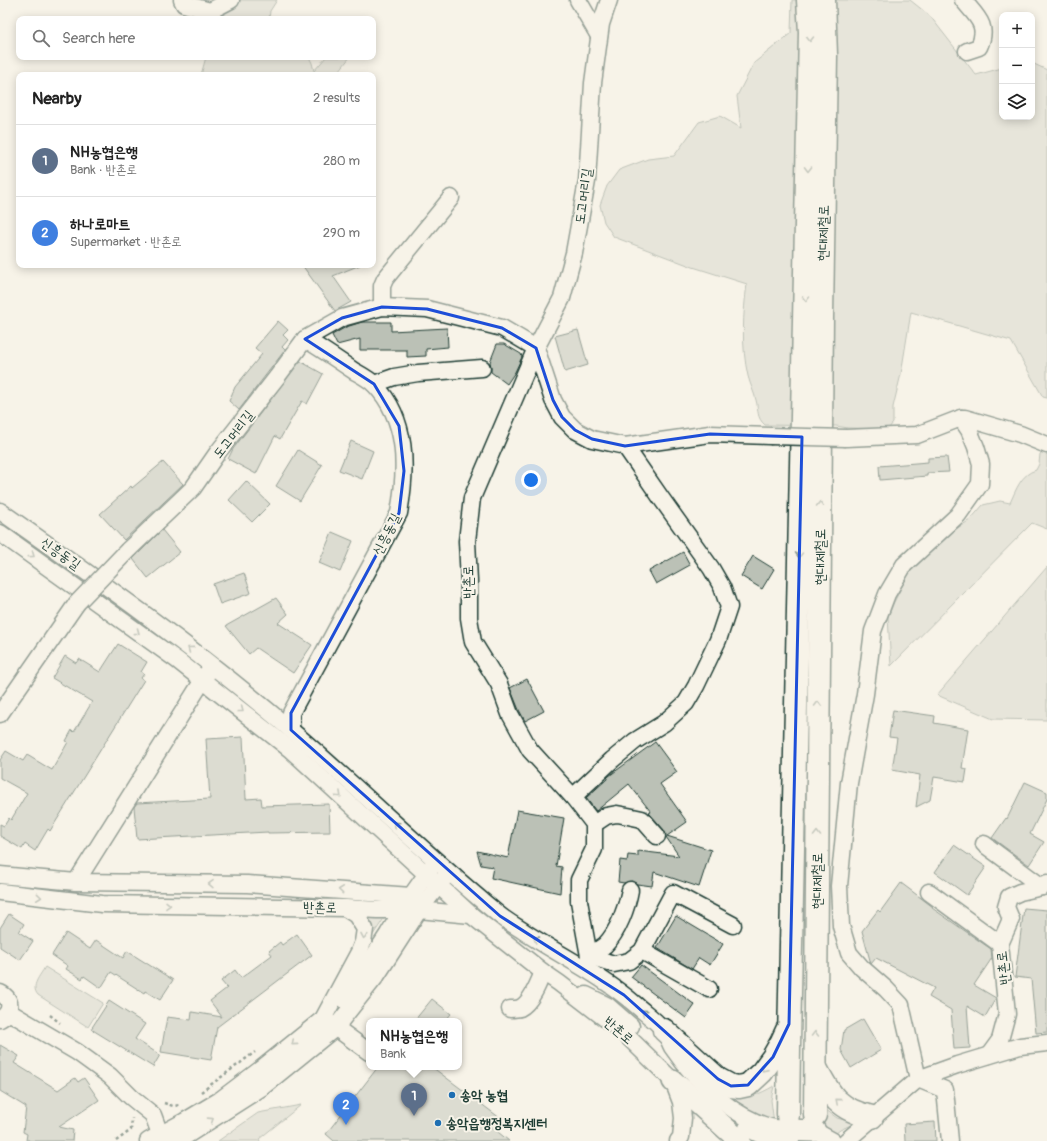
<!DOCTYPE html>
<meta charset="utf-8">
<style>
body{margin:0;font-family:Pangolin,"Poor Story",sans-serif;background:#f6f6f6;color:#222}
.controls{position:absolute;right:12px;top:12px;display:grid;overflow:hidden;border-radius:8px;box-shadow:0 2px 10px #0003}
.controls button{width:36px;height:36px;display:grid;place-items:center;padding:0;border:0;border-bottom:1px solid #e0e0e0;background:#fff;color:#222;font:20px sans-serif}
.you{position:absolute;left:531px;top:480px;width:14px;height:14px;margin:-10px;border:3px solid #fff;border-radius:50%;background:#1a73e8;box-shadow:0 0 0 6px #1a73e833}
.badge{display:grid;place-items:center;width:26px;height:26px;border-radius:50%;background:#b45309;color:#fff;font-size:13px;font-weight:700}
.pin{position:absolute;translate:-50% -33px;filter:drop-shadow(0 1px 2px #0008)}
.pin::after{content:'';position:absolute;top:21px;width:14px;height:12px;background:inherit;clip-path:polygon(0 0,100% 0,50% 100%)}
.popup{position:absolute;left:366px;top:1018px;width:96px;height:52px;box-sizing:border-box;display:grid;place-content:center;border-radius:8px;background:#fff;filter:drop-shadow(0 1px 3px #0005);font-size:13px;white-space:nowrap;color:#767676}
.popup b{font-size:15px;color:#222}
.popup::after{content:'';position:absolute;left:50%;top:100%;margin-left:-8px;border:8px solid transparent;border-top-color:#fff}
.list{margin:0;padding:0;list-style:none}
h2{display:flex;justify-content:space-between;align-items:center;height:52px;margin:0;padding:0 16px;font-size:17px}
h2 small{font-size:13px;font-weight:400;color:#767676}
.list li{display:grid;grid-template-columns:26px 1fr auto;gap:12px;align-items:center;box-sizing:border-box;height:72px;padding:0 16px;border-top:1px solid #e0e0e0}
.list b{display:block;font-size:15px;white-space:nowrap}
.list p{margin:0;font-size:13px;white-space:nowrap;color:#767676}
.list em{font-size:13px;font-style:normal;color:#767676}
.icon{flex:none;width:22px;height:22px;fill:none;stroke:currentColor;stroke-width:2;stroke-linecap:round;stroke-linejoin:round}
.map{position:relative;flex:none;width:1047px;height:1141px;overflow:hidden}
.search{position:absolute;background:#fff;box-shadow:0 2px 10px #0003;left:16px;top:16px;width:360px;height:44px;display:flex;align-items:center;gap:10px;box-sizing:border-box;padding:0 14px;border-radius:8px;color:#767676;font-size:15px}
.panel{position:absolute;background:#fff;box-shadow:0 2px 10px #0003;left:16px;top:72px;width:360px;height:196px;border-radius:8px}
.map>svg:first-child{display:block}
.green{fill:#d3d5ca;stroke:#79897f}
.building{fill:#bbc1b6;stroke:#1f3d34}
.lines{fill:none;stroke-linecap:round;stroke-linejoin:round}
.minor-casing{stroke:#1f3d34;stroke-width:19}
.major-casing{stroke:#1f3d34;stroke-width:24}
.highway-casing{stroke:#1f3d34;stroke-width:25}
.path{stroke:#1f3d34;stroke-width:2.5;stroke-dasharray:3 3;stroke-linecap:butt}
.minor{stroke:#f7f3e8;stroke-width:16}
.major{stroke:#f7f3e8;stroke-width:21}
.highway{stroke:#f7f3e8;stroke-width:22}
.minor-bridge-casing{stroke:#1f3d34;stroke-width:19;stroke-linecap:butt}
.minor-bridge{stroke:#f7f3e8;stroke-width:16}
.oneway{stroke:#8b988e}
.marked{fill:none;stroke:#1d4ed8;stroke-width:3;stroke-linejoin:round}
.poi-dot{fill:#1f6fb2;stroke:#f7f3e8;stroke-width:1.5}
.labels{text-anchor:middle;stroke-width:4;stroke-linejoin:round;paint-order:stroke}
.street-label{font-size:14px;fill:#1f3d34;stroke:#f7f3e8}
.poi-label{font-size:14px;font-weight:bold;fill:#1f3d34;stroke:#f7f3e8;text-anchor:start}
</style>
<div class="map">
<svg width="1047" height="1141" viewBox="0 0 1047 1141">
<rect width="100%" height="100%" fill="#f7f3e8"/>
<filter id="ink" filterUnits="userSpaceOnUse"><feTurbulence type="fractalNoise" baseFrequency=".025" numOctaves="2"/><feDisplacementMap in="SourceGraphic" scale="8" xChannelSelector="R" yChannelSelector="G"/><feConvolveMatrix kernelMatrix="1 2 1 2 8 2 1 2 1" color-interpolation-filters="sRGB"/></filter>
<g filter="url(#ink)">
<g class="green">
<path d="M231 0H277L270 11 269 19H210V11Z"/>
<path d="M792 0H910L930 16 976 75 1002 68V117H1032V63L1047 70V398L1043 397 1011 341 911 312 901 374 893 407V423L888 429 848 428 836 426 765 425C756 417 759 411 756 400 754 392 750 384 748 376 741 346 743 314 747 284L693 267 614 237 604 222 600 205 607 186 619 170 648 159 674 156 699 122 720 116 741 128 737 96 754 63 791 33Z"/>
<path d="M206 57H309L312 63 314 71 326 57H350L336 75H201Z"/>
<path d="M1047 448V529L1032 523 891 666 888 617 894 602 909 573 934 543 970 520 983 505 1000 501 1010 503C1016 490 1021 474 1036 470L1039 464 1040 454Z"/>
<path d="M1047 567V720L993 719 937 695Z"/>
<path d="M389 911 371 938C372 928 372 921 365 913Z"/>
<path d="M45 967 103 1003 88 1027 38 995C30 986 40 976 45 967Z"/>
<path d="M707 1079C736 1099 742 1104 774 1086L771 1100 774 1123 754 1117Z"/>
<path d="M301 1105 259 1139 260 1141H218L258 1113Z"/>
<path d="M822 1107 837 1118 855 1123 840 1130 826 1141Z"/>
</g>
<g class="building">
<path d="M302 265H360L333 276 351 302 335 311Z"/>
<path d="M278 321 288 330 283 335 288 340 282 347 285 350 239 410 229 401 235 387 262 354 255 348Z"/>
<path d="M362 322H391V331L447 328 448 347 426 349V356L407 357V350H360V339L337 345 332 335 346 327Z"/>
<path d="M578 330 588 365 565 372 555 336Z"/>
<path d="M497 344H504L521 354 522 357 515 372 507 384 491 372V367L490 362Z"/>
<path d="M300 361 323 374 307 404 302 401 280 439 275 436 256 474 228 459 233 449Z"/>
<path d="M351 441 373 451 362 479 339 470Z"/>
<path d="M298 450 322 465 300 501 276 486Z"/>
<path d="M947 457 949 472 927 473V476L880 480 879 466 928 462V458Z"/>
<path d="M163 462 183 484 124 540 100 514 131 486 132 488Z"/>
<path d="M246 481 270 504 252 522 229 500Z"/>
<path d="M162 530 180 552 148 578 133 559Z"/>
<path d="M332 532 353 541 340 572 319 563Z"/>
<path d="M683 552 690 565 656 584 649 571Z"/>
<path d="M753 556 774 569 762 589 741 576Z"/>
<path d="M244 573 251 593 220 604 213 584Z"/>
<path d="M276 598 288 614 278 623 312 645 293 673 256 648 249 654 226 626Z"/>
<path d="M118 644 147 662 141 672 144 674 141 678 144 680 50 831 48 829 35 851 25 844 22 849 0 836V824L4 826 9 818 11 820 27 793 0 778V760L6 751 23 761 27 755 52 770 68 742 66 741 72 730 74 732 92 702 52 678 65 656 76 663 79 659 100 672Z"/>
<path d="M527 679 544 711 525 721 519 710 510 688Z"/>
<path d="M893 710 935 716 934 723 968 729 962 768 967 769 965 782 934 777 930 800 916 807 920 775 892 770 897 738 889 737Z"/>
<path d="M243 737 246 799 261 798 262 806 329 804 330 832 268 833V832L137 839 134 807 137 803 210 799 206 739Z"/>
<path d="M655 742 677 772 660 784 687 822 667 836 711 850 699 887 654 872 652 886 637 884 632 881 624 883 618 882 620 860 627 861 628 855 638 856V851L679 856 666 837 664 830 650 814 649 813 651 812 629 784 596 811 586 798 607 779V778L609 776Z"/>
<path d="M1025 782 1047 792V799L1030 834 1044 842 1029 865 992 838 1006 818 1007 819Z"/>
<path d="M517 810 564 818 556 866 562 867 560 893 491 878 493 867 481 865 477 851 508 858Z"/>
<path d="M954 845 986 867 967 895 935 872Z"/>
<path d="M901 883 933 907 932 908 991 949 992 958 974 985 996 998 985 1017 967 1006 970 1048 954 1049 951 1010 929 997 934 988 876 958 871 964 862 931 878 910 880 912Z"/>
<path d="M1024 908 1047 910V1032L1036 1033 1031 979 1015 977Z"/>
<path d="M9 914 24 924 19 932 33 941 20 960 0 947V928Z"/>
<path d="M676 916 723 944 710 965 699 958 692 969 657 948Z"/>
<path d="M66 933 90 949 96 940 123 958 127 951 173 980 160 1000 145 991 144 993 111 972 101 988 84 976 82 979 66 969 68 966 52 955Z"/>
<path d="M297 934 312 955 217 1027 211 1060 161 1052 167 1017 191 1020 192 1012 222 1017 210 1001 227 988 221 981 235 970 241 978 272 955 269 951 280 942 282 945Z"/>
<path d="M641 965 695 1005 686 1018 631 977Z"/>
<path d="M432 999 451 1014 445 1021H414Z"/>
<path d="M109 1001 145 1024 135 1039 160 1055 153 1067 91 1029Z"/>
<path d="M863 1019 881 1050 851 1068 841 1050 844 1030Z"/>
<path d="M0 1045 19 1056 14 1063 58 1090 75 1078 78 1082 84 1078 99 1100 59 1127 73 1130 72 1141H29V1140H26L27 1134 23 1132 26 1107 0 1091Z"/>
<path d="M378 1067H432L500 1118 493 1128 509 1141H334L326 1134Z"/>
<path d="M935 1122 936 1141H905L904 1124Z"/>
</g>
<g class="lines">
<g class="minor-casing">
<g id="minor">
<path d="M182 0 184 4 210 11 231 0"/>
<path d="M578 0 599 36"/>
<path d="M963 0C977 17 989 25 979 47L967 51"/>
<path d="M382 307V286L385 279 451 198"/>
<path d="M374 384 394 377 418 373 482 368"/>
<path d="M846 438 917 435 961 418H965L1020 434 1047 445"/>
<path d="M0 511C100 581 199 651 292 731 361 790 426 855 497 913 506 921 516 926 526 933 563 957 603 976 636 1005 645 1013 655 1020 663 1029 667 1034 669 1041 672 1047 697 1084 741 1127 788 1130"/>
<path d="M0 533 177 660 291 750 471 915"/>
<path d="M128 550 193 488 218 452 277 377 305 339 342 318 382 307 427 309 502 328 536 348 553 400 562 417 575 430 592 439 625 446 710 434 770 436"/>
<path d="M0 714 77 603"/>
<path d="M291 730V713L399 513C407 468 408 420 375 385 369 379 361 375 354 371 338 360 322 349 305 339"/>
<path d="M573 797 612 760 635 741 664 723 686 703 696 686 718 640 729 607 722 587 711 568 661 498 625 446"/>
<path d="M594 824 606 816 617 814 628 816 642 819 657 836"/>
<path d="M984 844 1042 887"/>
<path d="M0 875 76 882 247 884 411 896"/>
<path d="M76 882 208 672"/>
<path d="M0 892 102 904 345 908 356 915 365 929 363 942 359 952 323 1019 261 1069 220 1100 185 1121 148 1141"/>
<path d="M929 892 1000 944"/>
<path d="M345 908 377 910H419L471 915 543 972 559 983 624 1033 673 1081 681 1102 683 1118 681 1137 678 1141"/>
<path d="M642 951 709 989"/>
<path d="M589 956 579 901V880L594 849V824L573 797 530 750 510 714 499 684 473 642 469 618V581L467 541 472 498 536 348 562 298 574 253 587 181 593 83 601 24 609 0"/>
<path d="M589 956 614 964 629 961 642 951 673 893 733 925"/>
<path d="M589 956C594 952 600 949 605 945 618 932 627 907 630 890"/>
<path d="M0 993C13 999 12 1013 0 1019"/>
<path d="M586 995 608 1006 631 1026"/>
<path d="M345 1000 388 934 411 896 433 865"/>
<path d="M510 1009C513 1009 517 1009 520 1008 531 1003 539 982 543 972"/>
<path d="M9 1012 77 1052 110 1076 131 1097 153 1115 160 1134 167 1141"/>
<path d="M328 1022 369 1052"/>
<path d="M989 1055 1000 1040 1007 1014 1000 944 1011 919 1006 907 1009 897 1020 892 1042 887 1047 883"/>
<path d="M747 1128 773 1141"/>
<path d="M815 1131 833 1141"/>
<path d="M178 1141 261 1088 335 1028 377 975 419 910 445 877"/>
<path d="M846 1141 918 1079 957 1065 1020 1046 1047 1043"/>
<path d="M950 1141 945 1090 918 1079 901 1005 886 989 862 968 849 953 841 926 839 886 849 783 865 694 873 631 887 594 904 565 958 515 980 484 981 464 976 447 969 430 961 418"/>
</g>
</g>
<g class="major-casing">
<g id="major">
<path d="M673 1081 740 1141"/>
<path d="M788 1114V1141"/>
<path d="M788 1130 815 1131"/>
</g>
</g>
<g class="highway-casing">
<g id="highway">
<path d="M664 1030 718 1079 731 1086 739 1087 748 1085 762 1072 773 1057 781 1043 787 1030"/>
<path d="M816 1068C831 1097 839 1110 872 1117"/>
<path d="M788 1114C793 753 804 392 810 32L808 0"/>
<path d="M815 1115 822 317 826 55 824 0"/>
</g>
</g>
<g class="path">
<path d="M50 1015 60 1023"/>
<path d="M201 1092 255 1052"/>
<path d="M164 1103 173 1106 180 1105"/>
<path d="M116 1141 131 1130 132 1118"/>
</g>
<use href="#minor" class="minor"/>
<use href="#major" class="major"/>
<use href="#highway" class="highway"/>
<g class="minor-bridge-casing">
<g id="minor-bridge">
<path d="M770 436 846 438"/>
<path d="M77 603 128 550"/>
</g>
</g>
<use href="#minor-bridge" class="minor-bridge"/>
</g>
<defs><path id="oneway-chevron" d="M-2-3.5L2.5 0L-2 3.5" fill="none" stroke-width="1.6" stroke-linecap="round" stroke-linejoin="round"/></defs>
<g class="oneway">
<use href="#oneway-chevron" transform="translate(810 39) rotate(91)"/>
<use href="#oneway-chevron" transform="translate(808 169) rotate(91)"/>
<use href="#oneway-chevron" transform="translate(806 299) rotate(91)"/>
<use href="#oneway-chevron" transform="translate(820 504) rotate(-90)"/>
<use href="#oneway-chevron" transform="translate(32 555) rotate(36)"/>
<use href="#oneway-chevron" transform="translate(799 555) rotate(91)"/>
<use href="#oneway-chevron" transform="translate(137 632) rotate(36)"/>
<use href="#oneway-chevron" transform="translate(190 649) rotate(-143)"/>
<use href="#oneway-chevron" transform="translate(818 704) rotate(-90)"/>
<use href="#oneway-chevron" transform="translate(241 710) rotate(38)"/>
<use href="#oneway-chevron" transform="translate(339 795) rotate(43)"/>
<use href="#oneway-chevron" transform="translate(396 824) rotate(-138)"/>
<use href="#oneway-chevron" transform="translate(817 834) rotate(-90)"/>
<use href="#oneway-chevron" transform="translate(211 884) rotate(-179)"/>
<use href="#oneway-chevron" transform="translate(341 890) rotate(-174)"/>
<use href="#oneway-chevron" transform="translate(39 897) rotate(6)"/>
<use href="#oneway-chevron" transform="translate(168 905) rotate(1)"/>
<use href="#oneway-chevron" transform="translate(364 936) rotate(101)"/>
<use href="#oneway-chevron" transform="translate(536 939) rotate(-147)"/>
<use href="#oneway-chevron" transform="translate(644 1012) rotate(-139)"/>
<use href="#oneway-chevron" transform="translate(815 1034) rotate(-90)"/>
<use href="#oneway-chevron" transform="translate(294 1043) rotate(140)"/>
<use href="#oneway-chevron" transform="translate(764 1069) rotate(129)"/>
<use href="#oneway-chevron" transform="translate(838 1101) rotate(-139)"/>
<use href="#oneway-chevron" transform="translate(211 1120) rotate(-33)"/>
</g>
</g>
<path d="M0 0H1047V1141H0ZM382 307 427 309 502 328 536 348 553 400 562 417 575 430 592 439 625 446 710 434 802 437 789 1024 773 1057 748 1085 731 1086 718 1079 624 995 500 916 291 730V713L399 513 404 471 399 426 374 384 305 339 342 318Z" fill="#f7f3e8" fill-opacity=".55" fill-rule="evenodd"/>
<path class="marked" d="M382 307 427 309 502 328 536 348 553 400 562 417 575 430 592 439 625 446 710 434 802 437 789 1024 773 1057 748 1085 731 1086 718 1079 624 995 500 916 291 730V713L399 513 404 471 399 426 374 384 305 339 342 318Z"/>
<g class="poi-dot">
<circle cx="452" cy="1095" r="4"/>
<circle cx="438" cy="1123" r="4"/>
</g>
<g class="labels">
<g class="street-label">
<text transform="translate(583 196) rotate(-82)" y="5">도고머리길</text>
<text transform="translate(823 233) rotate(-89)" y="5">현대제철로</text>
<text transform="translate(233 434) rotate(-52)" y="5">도고머리길</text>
<text transform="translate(386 534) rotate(-63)" y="5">신흥동길</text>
<text transform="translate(61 553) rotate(35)" y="5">신흥동길</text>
<text transform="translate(820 557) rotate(-90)" y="5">현대제철로</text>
<text transform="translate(468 582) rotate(-91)" y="5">반촌로</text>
<text transform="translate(817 881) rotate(-90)" y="5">현대제철로</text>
<text transform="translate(320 907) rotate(1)" y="5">반촌로</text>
<text transform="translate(1003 968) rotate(-97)" y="5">반촌로</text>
<text transform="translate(619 1030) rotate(40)" y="5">반촌로</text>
</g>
<g class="poi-label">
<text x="460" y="1100">송악 농협</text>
<text x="446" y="1128">송악읍행정복지센터</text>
</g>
</g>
</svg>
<div class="controls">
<button>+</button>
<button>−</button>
<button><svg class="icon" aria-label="layers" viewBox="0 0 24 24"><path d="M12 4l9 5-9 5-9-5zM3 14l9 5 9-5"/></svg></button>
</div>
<div class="you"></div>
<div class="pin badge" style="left:414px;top:1116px;background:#5c6f8a">1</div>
<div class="popup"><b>NH농협은행</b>Bank</div>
<div class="pin badge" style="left:346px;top:1125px;background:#3f7fe0">2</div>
<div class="search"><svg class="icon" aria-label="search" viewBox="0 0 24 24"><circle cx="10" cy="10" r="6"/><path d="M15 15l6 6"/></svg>Search here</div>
<section class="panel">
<h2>Nearby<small>2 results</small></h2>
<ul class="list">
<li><span class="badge" style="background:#5c6f8a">1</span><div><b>NH농협은행</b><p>Bank · 반촌로</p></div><em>280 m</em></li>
<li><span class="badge" style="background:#3f7fe0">2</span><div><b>하나로마트</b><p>Supermarket · 반촌로</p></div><em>290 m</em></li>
</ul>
</section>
</div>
